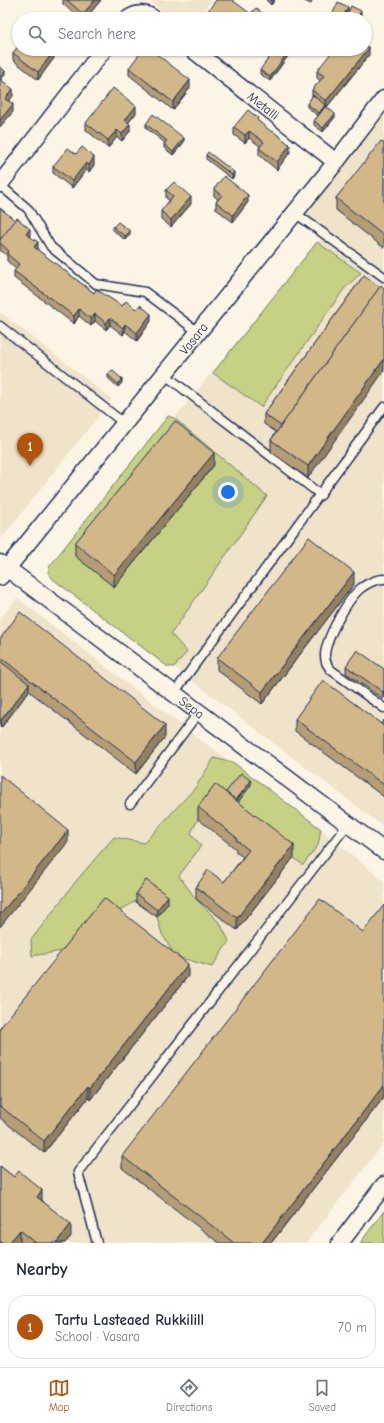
<!DOCTYPE html>
<meta charset="utf-8">
<style>
body{margin:0;font-family:"Comic Neue",sans-serif;background:#f6f6f7;color:#1f2937}
.you{position:absolute;left:228px;top:492px;width:14px;height:14px;margin:-10px;border:3px solid #fff;border-radius:50%;background:#1a73e8;box-shadow:0 0 0 6px #1a73e833}
.badge{display:grid;place-items:center;width:26px;height:26px;border-radius:50%;background:#b45309;color:#fff;font-size:13px;font-weight:700}
.pin{position:absolute;translate:-50% -33px;filter:drop-shadow(0 1px 2px #0008)}
.pin::after{content:'';position:absolute;top:21px;width:14px;height:12px;background:inherit;clip-path:polygon(0 0,100% 0,50% 100%)}
.list{margin:0;padding:0;list-style:none}
h2{display:flex;justify-content:space-between;align-items:center;height:52px;margin:0;padding:0 16px;font-size:17px}
h2 small{font-size:13px;font-weight:400;color:#747a83}
.list li{display:grid;grid-template-columns:26px 1fr auto;gap:12px;align-items:center;box-sizing:border-box;height:64px;margin:0 8px 8px;padding:0 8px;border:1px solid #e0e1e3;border-radius:16px}
.list b{display:block;font-size:15px;white-space:nowrap}
.list p{margin:0;font-size:13px;white-space:nowrap;color:#747a83}
.list em{font-size:13px;font-style:normal;color:#747a83}
.icon{flex:none;width:22px;height:22px;fill:none;stroke:currentColor;stroke-width:2;stroke-linecap:round;stroke-linejoin:round}
.map{position:relative;flex:none;width:384px;height:1243px;overflow:hidden}
.search{position:absolute;background:#fff;box-shadow:0 1px 3px #0004;left:12px;right:12px;top:12px;height:44px;display:flex;align-items:center;gap:10px;box-sizing:border-box;padding:0 14px;border-radius:22px;color:#747a83;font-size:15px}
.sheet{height:124px;background:#fff}
nav{display:flex;justify-content:space-around;align-items:center;box-sizing:border-box;height:56px;border-top:1px solid #e0e1e3;background:#fff;font-size:11px;color:#747a83}
nav a{display:grid;justify-items:center;gap:2px}
nav .on{color:#b45309}
.map>svg:first-child{display:block}
.built{fill:#efe3c9}
.green{fill:#c6d184;stroke:#708071}
.lines{fill:none;stroke-linecap:round;stroke-linejoin:round}
.service-casing{stroke:#1b2f5e;stroke-width:11}
.minor-casing{stroke:#1b2f5e;stroke-width:19}
.service{stroke:#fcf5e5;stroke-width:8}
.minor{stroke:#fcf5e5;stroke-width:16}
.wall{fill:#b59e75;stroke:#1b2f5e}
.shaded-wall{fill:#93815f;stroke:#1b2f5e}
.building{fill:#d2b888;stroke:#1b2f5e}
.labels{text-anchor:middle;stroke-width:3.5;stroke-linejoin:round;paint-order:stroke}
.street-label{font-size:13px;fill:#1b2f5e;stroke:#fcf5e5}
</style>
<div class="map">
<svg width="384" height="1243" viewBox="0 0 384 1243">
<rect width="100%" height="100%" fill="#fcf5e5"/>
<filter id="ink" filterUnits="userSpaceOnUse"><feTurbulence type="fractalNoise" baseFrequency=".025" numOctaves="2"/><feDisplacementMap in="SourceGraphic" scale="8" xChannelSelector="R" yChannelSelector="G"/><feConvolveMatrix kernelMatrix="1 2 1 2 8 2 1 2 1" color-interpolation-filters="sRGB"/></filter>
<g filter="url(#ink)">
<g class="built">
<path d="M148 0H212L197 19H173Z"/>
<path d="M384 99V827L174 667H168L54 580 48 573 49 567 168 416 174 418 187 403 324 234 295 213Z"/>
<path d="M0 312 112 399 0 540Z"/>
<path d="M17 598 206 744 234 763 321 829 384 882V1143L306 1243H0V619Z"/>
</g>
<g class="green">
<path d="M317 242 361 273 344 289 261 407 213 373Z"/>
<path d="M168 416 174 418 267 496 171 634 187 652 174 667H168L54 580 48 573 49 567Z"/>
<path d="M214 758 234 763 321 829 318 845 303 865 215 796 198 819 191 833 201 846 179 876 196 899 220 923 229 941 212 967 175 956 162 934 157 917 167 903 136 901 119 911 62 951 32 956 31 940 77 880 114 837 144 843 195 788Z"/>
<path d="M384 1211V1243H360Z"/>
</g>
<g class="lines">
<g class="service-casing">
<g id="service">
<path d="M0 185 28 209 51 247 96 284 145 292 198 332"/>
<path d="M295 213 384 277"/>
<path d="M0 326 125 424"/>
<path d="M164 374 321 495"/>
<path d="M384 579C376 579 368 583 361 588 348 598 325 640 325 656 325 662 327 665 331 670L384 708"/>
<path d="M174 693 384 407"/>
<path d="M130 804 199 712"/>
<path d="M97 1243 78 1172 348 824"/>
</g>
</g>
<g class="minor-casing">
<g id="minor">
<path d="M128 19C136 13 145 12 154 19"/>
<path id="s1" d="M192 49 336 162"/>
<path d="M0 184 104 49"/>
<path id="s2" d="M0 563 384 851"/>
<path id="s3" d="M0 577 336 162 384 99"/>
<path d="M340 1243 384 1185"/>
</g>
</g>
<use href="#service" class="service"/>
<use href="#minor" class="minor"/>
</g>
<g class="wall">
<path d="M63 0H101L85 19H80L63 4Z"/>
<path d="M266 0H275L271 5Z"/>
<path d="M302 0H312L311 4Z"/>
<path d="M250 14 267 19H204V16Z"/>
<path d="M13 53 54 58 38 80 13 60Z"/>
<path d="M369 55 327 107 335 117 323 132 314 125V121L318 116 307 107V104L312 97V90L320 81 317 78V71Z"/>
<path d="M288 56 270 81 260 74V70Z"/>
<path d="M129 68 190 88 173 110 129 75Z"/>
<path d="M136 113 128 123 130 131 122 141 117 137 108 148 86 130V123Z"/>
<path d="M258 121 290 152 277 170 259 155V148L260 146 249 138 245 143 234 135V127Z"/>
<path d="M146 124 184 142 173 155 164 148V144L165 143 146 128Z"/>
<path d="M384 143V248L336 210V198Z"/>
<path d="M76 154 94 165 89 172 86 170 72 188 53 173V166Z"/>
<path d="M206 155 234 176 232 179 206 159Z"/>
<path d="M214 189 248 202 233 222 216 209V202L218 199 214 196Z"/>
<path d="M166 190 191 204 171 227 161 219V211L170 201 166 198Z"/>
<path d="M0 208 30 236 37 250 94 293 122 306 151 321 137 341 125 331 123 335 110 325 106 330 95 321 91 326 79 316 74 324 14 278V271L16 269 7 261V256L0 250Z"/>
<path d="M113 227 130 235 125 240 113 230Z"/>
<path d="M364 275 308 478 271 452V440L276 432 264 424V414Z"/>
<path d="M108 375 122 383 118 387 108 378Z"/>
<path d="M214 465 114 587 75 556V543Z"/>
<path d="M354 584 262 704 217 670V658Z"/>
<path d="M0 639 165 737 136 774 29 691 1 728 0 727Z"/>
<path d="M346 666 384 669V697L383 699 346 673Z"/>
<path d="M295 719 381 724 384 720V797L295 731Z"/>
<path d="M251 785 238 802 294 857 237 930 196 899V887L224 882 243 857 236 852V849L198 819V807L226 792Z"/>
<path d="M136 894 168 903 157 917 136 902Z"/>
<path d="M363 932 384 1097 271 1243H219L122 1168V1156Z"/>
<path d="M188 976 90 1100 88 1098 44 1153 0 1118V1028Z"/>
<path d="M0 1166 42 1200 71 1236 65 1243H21L20 1242 19 1243H0Z"/>
</g>
<g class="shaded-wall">
<path d="M95 0H101L85 19H83V14Z"/>
<path d="M272 0H275L271 5V1Z"/>
<path d="M348 7V11L344 19H342Z"/>
<path d="M361 11V15L359 19H357Z"/>
<path d="M251 14V19H247Z"/>
<path d="M369 48V55L326 108V101Z"/>
<path d="M54 51V58L38 80V72Z"/>
<path d="M288 52V56L270 81V77Z"/>
<path d="M5 71V75L0 81V77Z"/>
<path d="M190 80V88L173 110V102Z"/>
<path d="M13 89V96L5 106V99Z"/>
<path d="M13 104V112L0 127V120Z"/>
<path d="M325 105V109L319 117V113Z"/>
<path d="M136 106V113L125 127V120Z"/>
<path d="M335 114V117L323 132V128Z"/>
<path d="M130 124V131L122 141V134Z"/>
<path d="M117 130V137L108 148V140Z"/>
<path d="M249 131V138L245 143V135Z"/>
<path d="M184 138V142L173 155V152Z"/>
<path d="M290 145V152L277 170V162Z"/>
<path d="M94 157V165L89 172V165Z"/>
<path d="M86 163V170L72 188V181Z"/>
<path d="M234 172V176L232 179V175Z"/>
<path d="M248 195V202L233 222V215Z"/>
<path d="M191 197V204L171 227V220Z"/>
<path d="M30 229V236L26 241V234Z"/>
<path d="M130 231V235L125 240V236Z"/>
<path d="M38 242V250L34 255V247Z"/>
<path d="M79 309V316L74 324V316Z"/>
<path d="M95 314V321L91 326V319Z"/>
<path d="M151 314V321L137 341V333Z"/>
<path d="M110 318V325L106 330V323Z"/>
<path d="M125 324V331L123 335V328Z"/>
<path d="M384 359V371L308 478V466Z"/>
<path d="M122 379V383L118 387V384Z"/>
<path d="M214 453V465L114 587V575Z"/>
<path d="M354 572V584L262 704V692Z"/>
<path d="M29 684V691L1 728V720Z"/>
<path d="M384 690V697L383 699V692Z"/>
<path d="M165 725V737L136 774V762Z"/>
<path d="M251 781V785L236 805V801Z"/>
<path d="M68 830V842L0 927V915Z"/>
<path d="M294 845V857L237 930V918Z"/>
<path d="M168 896V903L157 917V910Z"/>
<path d="M188 964V976L90 1100V1088Z"/>
<path d="M384 1085V1097L271 1243H262Z"/>
<path d="M88 1086V1098L44 1153V1141Z"/>
<path d="M42 1190V1202L37 1197Z"/>
<path d="M71 1224V1236L65 1243H56Z"/>
<path d="M20 1230V1242L19 1243H9Z"/>
</g>
<g class="building">
<path d="M67 0H95L83 14Z"/>
<path d="M216 0H232L251 14 247 19H207L204 16Z"/>
<path d="M338 2 348 7 342 19H335L331 17Z"/>
<path d="M351 6 361 11 357 19H350L346 17Z"/>
<path d="M256 8 267 17 265 19H253V18L251 16 250 14Z"/>
<path d="M19 45V49H51L54 51 38 72 13 53Z"/>
<path d="M365 45 369 48 326 101 312 90 324 76 317 71 334 49H365Z"/>
<path d="M143 49H150L190 80 173 102 129 68Z"/>
<path d="M275 49H284L288 52 270 77 260 70Z"/>
<path d="M0 67 5 71 0 77Z"/>
<path d="M0 79 13 89 5 99 13 104 0 120Z"/>
<path d="M113 88 136 106 125 120 130 124 122 134 117 130 108 140 86 123Z"/>
<path d="M313 95 325 105 319 113 307 104Z"/>
<path d="M326 106 335 114 323 128 314 121Z"/>
<path d="M248 110 258 118 257 120 272 132 273 131 290 145 277 162 259 148 264 142 249 131 245 135 234 127Z"/>
<path d="M153 114 184 138 173 152 164 144 167 141 146 124Z"/>
<path d="M381 141 384 143V236L336 198Z"/>
<path d="M82 147 94 157 89 165 86 163 72 181 53 166 68 148 76 154Z"/>
<path d="M208 152 234 172 232 175 206 155Z"/>
<path d="M224 176 248 195 233 215 216 202 222 195 214 189Z"/>
<path d="M174 182 191 197 171 220 161 211 173 196 166 190Z"/>
<path d="M0 208 16 221 0 240Z"/>
<path d="M17 218 30 229 26 234 38 242 34 247 94 293 96 289 122 306 126 301 136 309 140 305 151 314 137 333 125 324 123 328 110 318 106 323 95 314 91 319 79 309 74 316 14 271 19 264 7 254 9 251 0 243V240Z"/>
<path d="M118 222 130 231 125 236 113 227Z"/>
<path d="M364 275 380 287 281 426 264 414Z"/>
<path d="M381 285 384 288V359L308 466 271 440Z"/>
<path d="M112 370 122 379 118 384 108 375Z"/>
<path d="M175 421 214 453 114 575 75 543Z"/>
<path d="M309 537 354 572 262 692 217 658Z"/>
<path d="M20 612 165 725 136 762 0 657V639Z"/>
<path d="M357 650 384 669V690L383 692 346 666Z"/>
<path d="M0 661 29 684 1 720H0Z"/>
<path d="M323 680 384 726V785L295 719Z"/>
<path d="M384 720V726L381 724Z"/>
<path d="M241 773 251 781 236 800 226 792Z"/>
<path d="M0 775 68 830 0 915Z"/>
<path d="M215 784 294 845 237 918 196 887 208 870 224 882 249 850 236 840 237 838 198 807Z"/>
<path d="M146 880 168 896 157 910 136 894Z"/>
<path d="M104 898 188 964 90 1088 88 1086 44 1141 0 1106V1028Z"/>
<path d="M320 899 363 932 384 905V1085L262 1243H234L122 1156Z"/>
<path d="M0 1166 14 1177 19 1171 42 1190 37 1197 71 1224 56 1243H36L20 1230 9 1243H2L0 1241Z"/>
</g>
</g>
<g class="labels">
<g class="street-label">
<text dy="5" stroke="none"><textPath href="#s1" startOffset="91">Metalli</textPath></text>
<text dy="5" stroke="none"><textPath href="#s3" startOffset="307">Vasara</textPath></text>
<text dy="5" stroke="none"><textPath href="#s2" startOffset="240">Sepa</textPath></text>
</g>
</g>
</svg>
<div class="you"></div>
<div class="pin badge" style="left:30px;top:466px">1</div>
<div class="search"><svg class="icon" aria-label="search" viewBox="0 0 24 24"><circle cx="10" cy="10" r="6"/><path d="M15 15l6 6"/></svg>Search here</div>
</div>
<section class="sheet">
<h2>Nearby<small></small></h2>
<ul class="list">
<li><span class="badge">1</span><div><b>Tartu Lasteaed Rukkilill</b><p>School · Vasara</p></div><em>70 m</em></li>
</ul>
</section>
<nav>
<a class="on"><svg class="icon" aria-label="map" viewBox="0 0 24 24"><path d="M3 6l6-2 6 2 6-2v14l-6 2-6-2-6 2zM9 4v14M15 6v14"/></svg>Map</a>
<a><svg class="icon" aria-label="directions" viewBox="0 0 24 24"><path d="M12 3l9 9-9 9-9-9zM9 14v-3h6M13 9l2 2-2 2"/></svg>Directions</a>
<a><svg class="icon" aria-label="saved" viewBox="0 0 24 24"><path d="M7 4h10v16l-5-4-5 4z"/></svg>Saved</a>
</nav>
